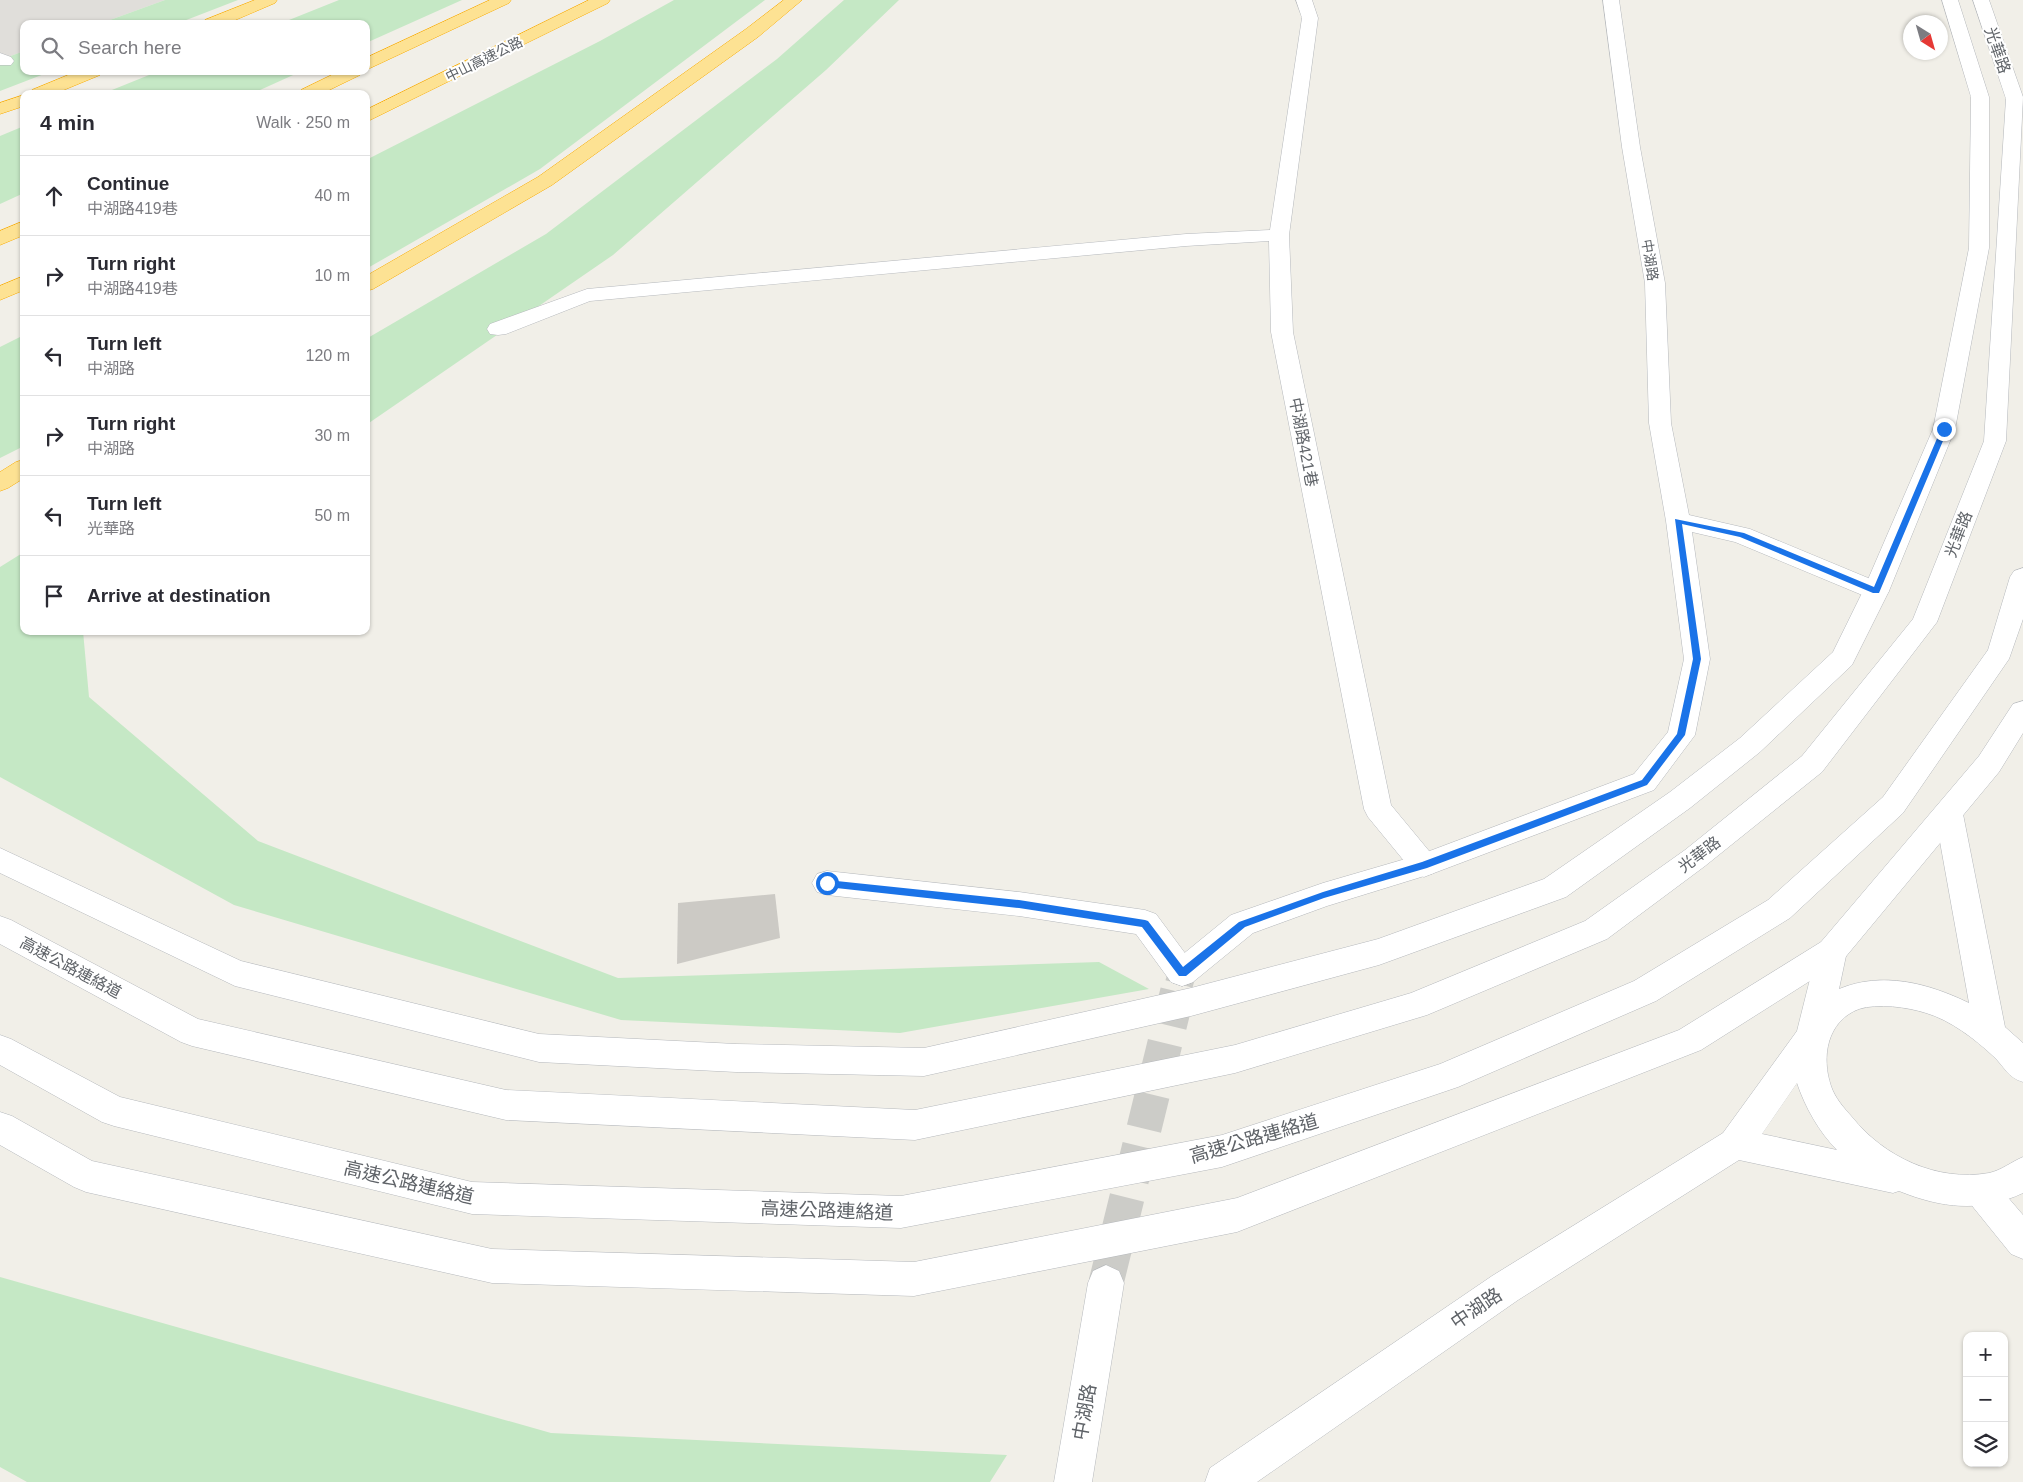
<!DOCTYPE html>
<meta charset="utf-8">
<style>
body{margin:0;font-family:Helvetica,"Noto Sans TC",sans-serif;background:#f2f2f3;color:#2b2b33}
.controls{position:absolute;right:15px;bottom:15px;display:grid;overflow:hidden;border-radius:10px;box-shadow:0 1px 4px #0004}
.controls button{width:45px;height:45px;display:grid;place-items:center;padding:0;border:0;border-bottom:1px solid #e1e1e2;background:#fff;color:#2b2b33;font:25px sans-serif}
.compass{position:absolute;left:1903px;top:15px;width:45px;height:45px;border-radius:50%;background:#fff;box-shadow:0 1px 4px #0004;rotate:143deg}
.stop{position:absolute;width:15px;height:15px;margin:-11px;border:4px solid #1a73e8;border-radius:50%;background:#fff}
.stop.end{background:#1a73e8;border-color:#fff;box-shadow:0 1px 5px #0008}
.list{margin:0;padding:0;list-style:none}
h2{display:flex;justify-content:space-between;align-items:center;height:65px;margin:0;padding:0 20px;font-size:21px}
h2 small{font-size:16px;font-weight:400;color:#7c7c81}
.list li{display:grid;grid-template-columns:32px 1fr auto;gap:15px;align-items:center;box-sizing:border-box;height:80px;padding:0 20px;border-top:1px solid #e1e1e2}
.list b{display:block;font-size:19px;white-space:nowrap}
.list p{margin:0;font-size:16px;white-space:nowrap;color:#7c7c81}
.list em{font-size:16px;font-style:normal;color:#7c7c81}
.icon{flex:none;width:28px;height:28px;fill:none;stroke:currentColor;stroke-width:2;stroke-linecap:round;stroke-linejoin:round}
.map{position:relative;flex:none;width:2023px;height:1482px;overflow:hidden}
.search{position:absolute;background:#fff;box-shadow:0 1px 4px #0004;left:20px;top:20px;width:350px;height:55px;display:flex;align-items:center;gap:12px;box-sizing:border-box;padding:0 18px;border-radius:10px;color:#7c7c81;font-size:19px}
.panel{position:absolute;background:#fff;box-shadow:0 1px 4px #0004;left:20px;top:90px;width:350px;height:545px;border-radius:10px}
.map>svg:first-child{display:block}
.industrial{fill:#e0deda}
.green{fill:#c5e8c5}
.building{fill:#cccac5}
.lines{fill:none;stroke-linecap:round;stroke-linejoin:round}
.minor-tunnel-far1{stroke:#ccccc8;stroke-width:28;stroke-dasharray:28 14;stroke-linecap:butt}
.minor-tunnel{stroke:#ccccc8;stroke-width:35;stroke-dasharray:35 18;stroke-linecap:butt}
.service-casing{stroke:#b5b8bc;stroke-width:1}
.minor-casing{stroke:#b5b8bc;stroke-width:1}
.tertiary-casing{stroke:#b5b8bc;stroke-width:1}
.motorway-casing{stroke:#f9ab00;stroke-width:1}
.service{fill:#fff;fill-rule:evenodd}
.minor{fill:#fff;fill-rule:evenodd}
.tertiary{fill:#fff;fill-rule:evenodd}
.motorway{fill:#fde293;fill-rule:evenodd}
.route{fill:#1a73e8}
.labels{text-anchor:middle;stroke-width:4;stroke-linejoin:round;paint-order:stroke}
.far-street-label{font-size:14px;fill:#5f6368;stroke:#fff}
.street-label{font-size:16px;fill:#5f6368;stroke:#fff}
.near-street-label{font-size:19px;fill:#5f6368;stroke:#fff}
</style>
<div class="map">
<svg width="2023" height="1482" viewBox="0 0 2023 1482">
<rect width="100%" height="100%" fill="#f1efe8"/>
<path class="industrial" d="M0 0H165L99 24H24V51L0 60Z"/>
<g class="green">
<path d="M165 0H238L176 24H99Z"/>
<path d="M339 0H462L366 43V24H279Z"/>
<path d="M674 0H765L540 169 366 269V160L600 41Z"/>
<path d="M844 0H899L826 70 613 255 366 425V339L546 234 777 59Z"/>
<path d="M24 51V71H52L0 91V60Z"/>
<path d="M159 71H302L251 94H102Z"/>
<path d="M24 126V193L0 204V136Z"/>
<path d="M24 335V446L0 458V347Z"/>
<path d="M24 552V631H83L89 697 258 841 618 978 1099 962 1149 989 900 1033 621 1020 234 905 0 777V567Z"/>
<path d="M0 1277 551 1433 1007 1455 990 1482H27L0 1467Z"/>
</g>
<path class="building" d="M775 894 780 938 677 964 678 903Z"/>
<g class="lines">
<path class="minor-tunnel-far1" d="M1179 984 1182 973"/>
<path class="minor-tunnel" d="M1106 1283 1180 982"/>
<g class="service-casing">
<g id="service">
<path d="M1296 0H1312L1318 18 1289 235 1293 332 1391 805 1434 857 1439 865 1434 873 1424 877 1414 873 1368 817 1364 809 1271 332 1269 241 1186 246 590 301 506 334 498 335 490 334 487 329 490 324 587 289 1186 234 1270 230 1302 18Z"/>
<path d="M1942 0H1958L1989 97V248L1955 429 1889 591 1852 665 1760 752 1690 808 1566 897 1379 965 1191 1016 924 1076 736 1072 539 1062 235 986 0 873V848L241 961 539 1034 736 1044 924 1048 1191 988 1378 939 1544 879 1670 792 1740 738 1833 652 1863 591 1933 429 1969 248 1971 97Z"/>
<path d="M0 53 11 57 14 61 11 65H0Z"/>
<path d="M2023 701V733L1999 772 1843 960 1701 1050 1237 1232 914 1296 492 1283 86 1192 74 1187 0 1145V1112L12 1116 92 1161 492 1249 914 1262 1237 1198 1679 1030 1821 942 1979 756 2013 704Z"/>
<path d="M827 871 1019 892 1145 910 1156 914 1193 964 1198 973 1193 982 1182 986 1171 982 1136 934 1019 916 827 895 817 892 812 883 817 874Z"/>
<path d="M1981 1175 1993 1180 2023 1215V1259L2011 1254 1969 1202 1964 1191 1969 1180Z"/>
</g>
</g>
<g class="minor-casing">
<g id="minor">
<path d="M1603 0H1619L1640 147 1665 283 1671 423 1689 515 1750 529 1885 585 1889 591 1885 597 1876 600 1867 597 1735 542 1692 532 1710 659 1695 735 1654 790 1434 873 1327 906 1253 933 1193 982 1182 986 1171 982 1166 973 1171 964 1231 915 1323 883 1419 855 1634 774 1668 732 1684 659 1666 521 1649 423 1645 283 1622 147Z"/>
<path d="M1106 1265 1119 1271 1124 1283 1092 1482H1054L1088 1283 1093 1271Z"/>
</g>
</g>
<g class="tertiary-casing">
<g id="tertiary">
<path d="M1973 0H1989L2023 97 2006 441 1937 622 1822 772 1705 866 1607 939 1427 1015 1235 1073 915 1140 506 1120 192 1046 181 1042 0 944V916L11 920 198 1019 506 1090 915 1110 1235 1045 1411 993 1585 921 1685 850 1802 756 1913 619 1984 441 2006 99Z"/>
<path d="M2023 568V619L2009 659 1903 813 1790 918 1656 1001 1458 1087 1222 1167 901 1228 472 1214 114 1126 102 1122 0 1065V1035L11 1039 120 1097 472 1182 901 1196 1222 1135 1440 1064 1634 981 1768 900 1883 797 1988 650 2010 577 2014 571Z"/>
<path d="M1949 803 1959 806 1963 814 2005 1027 2023 1043V1082C2007 1077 2005 1067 1993 1056 1975 1039 1950 1020 1926 1013 1907 1007 1878 1003 1859 1009 1827 1021 1821 1057 1831 1086 1835 1098 1844 1108 1852 1117 1884 1157 1937 1182 1989 1173 2002 1170 2011 1162 2023 1157V1193C1981 1213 1941 1208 1899 1191L1893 1193 1739 1160 1518 1300 1257 1482H1205L1210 1468 1492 1276 1723 1133 1797 1031 1817 951 1821 942 1832 938 1843 942 1847 951 1839 989C1882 971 1928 983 1969 1003L1935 814 1939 806ZM1797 1083C1805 1107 1819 1132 1837 1150L1762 1134Z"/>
</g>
</g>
<g class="motorway-casing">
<g id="motorway">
<path d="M255 0H277L275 3 226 24H203L205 20Z"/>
<path d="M490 0H511L509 3 366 70V58Z"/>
<path d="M589 0H610L608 3 366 122V110Z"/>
<path d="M784 0H802L758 37 552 185 373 289 366 291V276L538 177 746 29Z"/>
<path d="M78 71H102L100 75 54 94H29L32 90Z"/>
<path d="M340 71H362L360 75 321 94H298L301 90Z"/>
<path d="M24 95V106L0 114V103Z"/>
<path d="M24 221V235L0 245V231Z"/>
<path d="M24 276V290L0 300V286Z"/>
<path d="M24 460V478L8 488 0 491V472L16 462Z"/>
</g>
</g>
<use href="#service" class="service"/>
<use href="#minor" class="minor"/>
<use href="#tertiary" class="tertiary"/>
<use href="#motorway" class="motorway"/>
</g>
<path class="route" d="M1944 427 1948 429 1879 593H1873L1740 537 1682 524 1701 659 1685 735 1647 785 1427 868 1324 898 1245 927 1186 976H1179L1142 927 1019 908 827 887 822 883 827 880 1019 900 1145 920 1148 921 1183 967 1239 922 1323 892 1422 862 1642 780 1677 734 1693 659 1675 519 1744 533 1874 587 1941 429Z"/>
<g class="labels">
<g class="far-street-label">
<text transform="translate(484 59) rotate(-26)" y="5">中山高速公路</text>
<text transform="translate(1650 260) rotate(81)" y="5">中湖路</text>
</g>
<g class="street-label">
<text transform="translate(1998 50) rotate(71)" y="6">光華路</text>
<text transform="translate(1304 442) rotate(79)" y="6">中湖路421巷</text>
<text transform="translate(1958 534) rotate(-69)" y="6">光華路</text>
<text transform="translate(1699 854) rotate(-37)" y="6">光華路</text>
<text transform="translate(71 967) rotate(28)" y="6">高速公路連絡道</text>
</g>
<g class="near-street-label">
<text transform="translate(1254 1138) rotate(-16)" y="7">高速公路連絡道</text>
<text transform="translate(409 1182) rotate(13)" y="7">高速公路連絡道</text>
<text transform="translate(827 1210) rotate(2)" y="7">高速公路連絡道</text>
<text transform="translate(1476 1308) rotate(-34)" y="7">中湖路</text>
<text transform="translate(1084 1412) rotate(-80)" y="7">中湖路</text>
</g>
</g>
</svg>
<div class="controls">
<button>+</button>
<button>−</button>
<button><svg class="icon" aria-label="layers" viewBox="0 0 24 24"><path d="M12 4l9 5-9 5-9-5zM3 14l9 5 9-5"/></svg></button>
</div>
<svg class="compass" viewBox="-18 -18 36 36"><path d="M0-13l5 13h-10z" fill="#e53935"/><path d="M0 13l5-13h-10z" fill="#7c7c81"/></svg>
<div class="stop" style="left:827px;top:883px"></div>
<div class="stop end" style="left:1944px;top:429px"></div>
<div class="search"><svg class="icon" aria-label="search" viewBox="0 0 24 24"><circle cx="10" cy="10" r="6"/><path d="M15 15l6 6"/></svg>Search here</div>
<section class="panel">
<h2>4 min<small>Walk · 250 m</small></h2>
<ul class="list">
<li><svg class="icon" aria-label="ahead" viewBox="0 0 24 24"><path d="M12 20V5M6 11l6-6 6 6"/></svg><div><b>Continue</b><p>中湖路419巷</p></div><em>40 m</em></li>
<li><svg class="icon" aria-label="right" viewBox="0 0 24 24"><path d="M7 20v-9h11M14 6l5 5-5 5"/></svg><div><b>Turn right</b><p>中湖路419巷</p></div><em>10 m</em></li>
<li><svg class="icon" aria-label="left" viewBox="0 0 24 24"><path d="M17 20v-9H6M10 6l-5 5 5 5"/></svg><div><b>Turn left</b><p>中湖路</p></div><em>120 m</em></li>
<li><svg class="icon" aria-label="right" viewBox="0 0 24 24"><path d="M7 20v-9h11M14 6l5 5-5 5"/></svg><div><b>Turn right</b><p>中湖路</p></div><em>30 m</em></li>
<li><svg class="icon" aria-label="left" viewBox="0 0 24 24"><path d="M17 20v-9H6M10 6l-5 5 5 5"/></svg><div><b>Turn left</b><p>光華路</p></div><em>50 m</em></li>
<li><svg class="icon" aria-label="arrive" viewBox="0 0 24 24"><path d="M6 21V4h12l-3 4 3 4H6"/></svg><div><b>Arrive at destination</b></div></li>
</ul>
</section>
</div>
